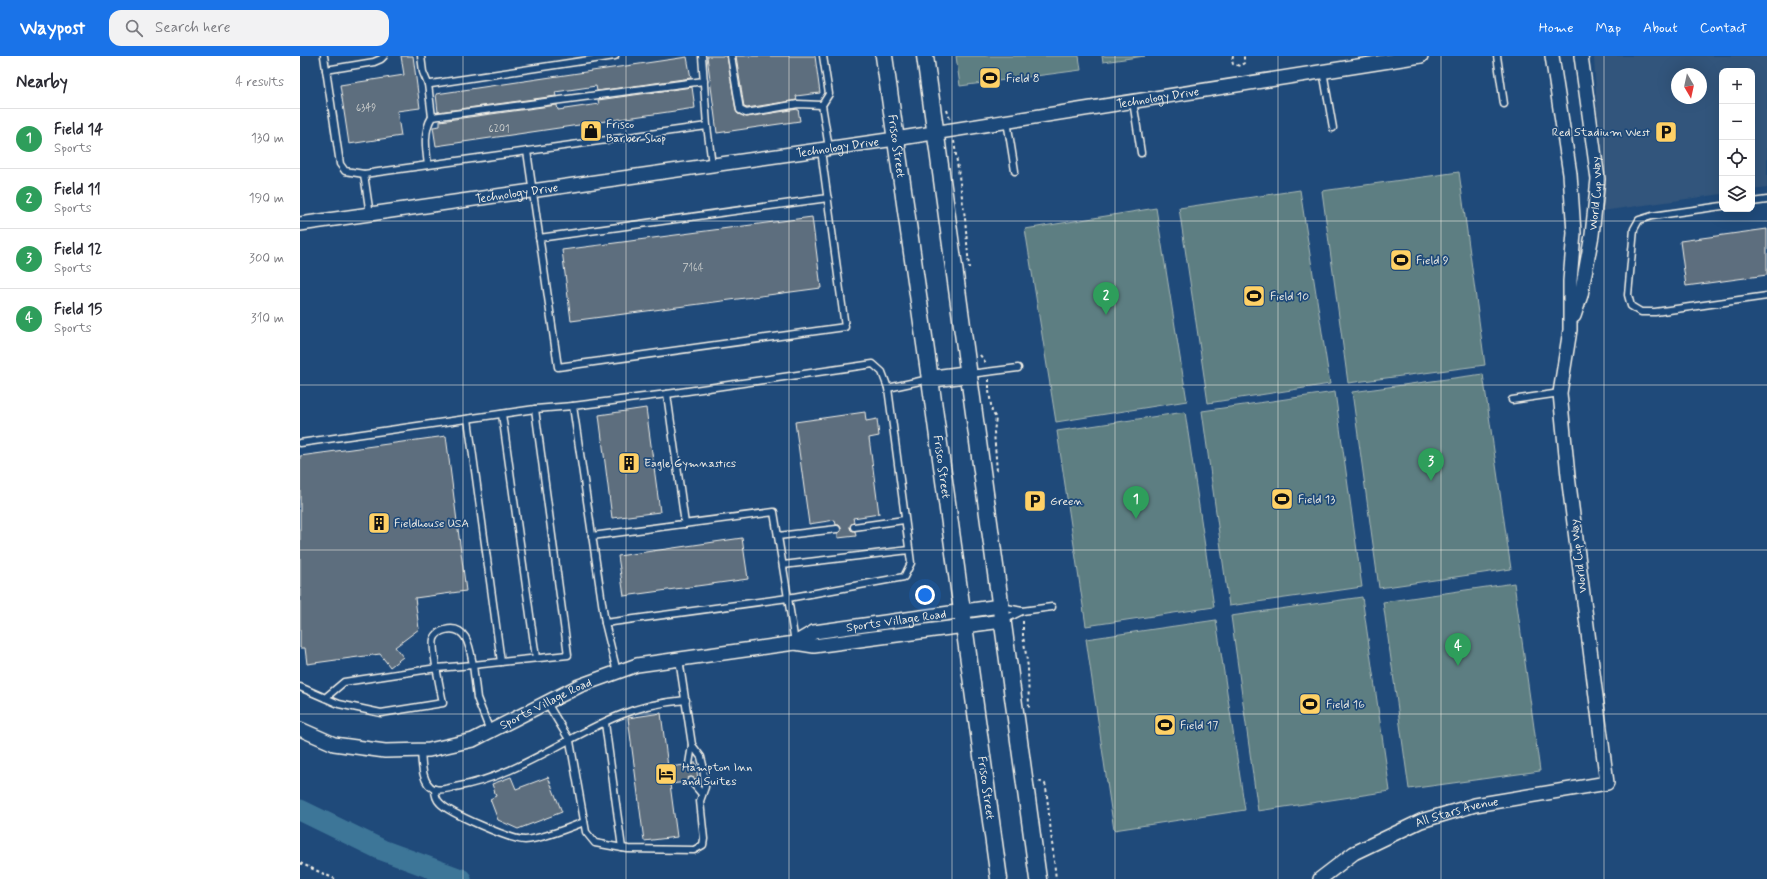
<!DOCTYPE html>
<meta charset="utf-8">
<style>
body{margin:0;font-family:Mynerve,sans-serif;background:#f2f2f3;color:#2b2b33}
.controls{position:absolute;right:12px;top:12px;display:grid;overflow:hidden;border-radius:8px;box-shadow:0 4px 16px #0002}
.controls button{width:36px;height:36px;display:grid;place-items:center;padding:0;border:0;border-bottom:1px solid #e1e1e2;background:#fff;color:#2b2b33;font:20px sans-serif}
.compass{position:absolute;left:1371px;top:12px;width:36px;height:36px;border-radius:50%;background:#fff;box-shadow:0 4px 16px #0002;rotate:171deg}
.you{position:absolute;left:625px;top:539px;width:14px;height:14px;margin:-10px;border:3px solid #fff;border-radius:50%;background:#1a73e8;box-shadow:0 0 0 6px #1a73e833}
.badge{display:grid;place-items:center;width:26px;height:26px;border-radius:50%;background:#1a73e8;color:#fff;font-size:13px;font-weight:700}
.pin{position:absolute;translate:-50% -33px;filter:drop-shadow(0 1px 2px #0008)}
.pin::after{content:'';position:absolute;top:21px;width:14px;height:12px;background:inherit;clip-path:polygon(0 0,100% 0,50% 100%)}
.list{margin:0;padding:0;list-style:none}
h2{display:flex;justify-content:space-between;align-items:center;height:52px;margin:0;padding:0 16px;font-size:17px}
h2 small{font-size:13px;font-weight:400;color:#7c7c81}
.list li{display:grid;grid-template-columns:26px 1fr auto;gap:12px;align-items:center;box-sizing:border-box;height:60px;padding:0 16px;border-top:1px solid #e1e1e2}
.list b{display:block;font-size:15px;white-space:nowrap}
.list p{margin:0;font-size:13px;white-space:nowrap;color:#7c7c81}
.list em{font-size:13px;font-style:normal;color:#7c7c81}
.icon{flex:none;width:22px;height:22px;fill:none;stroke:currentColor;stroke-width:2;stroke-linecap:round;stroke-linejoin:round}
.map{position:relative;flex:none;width:1467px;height:823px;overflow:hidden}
header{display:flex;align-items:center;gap:24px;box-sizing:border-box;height:56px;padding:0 20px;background:#1a73e8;color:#fff}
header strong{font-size:19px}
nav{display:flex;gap:22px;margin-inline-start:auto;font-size:14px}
.search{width:280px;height:36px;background:#f2f2f3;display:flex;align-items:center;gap:10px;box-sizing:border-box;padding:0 14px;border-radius:12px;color:#7c7c81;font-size:15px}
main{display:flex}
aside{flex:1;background:#fff}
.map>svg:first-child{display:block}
.built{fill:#32557b;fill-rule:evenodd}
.green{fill:#5d7e82;stroke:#a8b8b5}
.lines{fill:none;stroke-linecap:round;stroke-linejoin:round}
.river{stroke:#3e7698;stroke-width:21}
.building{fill:#5d6e7e;stroke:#f4f1e8}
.service-casing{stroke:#f4f1e8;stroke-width:9}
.minor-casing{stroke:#f4f1e8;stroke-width:16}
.tertiary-casing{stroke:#f4f1e8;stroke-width:19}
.path{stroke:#f4f1e8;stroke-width:2;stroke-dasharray:3 3;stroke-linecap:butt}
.service{stroke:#1f4a7a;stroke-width:6}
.minor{stroke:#1f4a7a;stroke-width:13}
.tertiary{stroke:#1f4a7a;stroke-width:16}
.grid{fill:none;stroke:#f4f1e8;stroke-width:1;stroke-opacity:0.55}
.labels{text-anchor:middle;stroke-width:3.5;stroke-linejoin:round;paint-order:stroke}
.number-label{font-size:10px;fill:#ced0ce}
.poi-label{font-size:12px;fill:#f4f1e8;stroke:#1f4a7a;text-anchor:start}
.street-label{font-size:12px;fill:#f4f1e8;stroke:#1f4a7a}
</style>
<header>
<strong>Waypost</strong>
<div class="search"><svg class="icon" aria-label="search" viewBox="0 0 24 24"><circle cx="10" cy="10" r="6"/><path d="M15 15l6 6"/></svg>Search here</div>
<nav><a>Home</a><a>Map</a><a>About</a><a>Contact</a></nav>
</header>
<main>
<aside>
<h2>Nearby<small>4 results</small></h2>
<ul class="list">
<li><span class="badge" style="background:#2e9e5b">1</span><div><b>Field 14</b><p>Sports</p></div><em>130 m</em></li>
<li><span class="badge" style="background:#2e9e5b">2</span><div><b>Field 11</b><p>Sports</p></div><em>190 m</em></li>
<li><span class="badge" style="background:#2e9e5b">3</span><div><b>Field 12</b><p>Sports</p></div><em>300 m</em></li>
<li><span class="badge" style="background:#2e9e5b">4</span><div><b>Field 15</b><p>Sports</p></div><em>310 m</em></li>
</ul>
</aside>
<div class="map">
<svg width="1467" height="823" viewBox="0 0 1467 823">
<rect width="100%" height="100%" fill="#1f4a7a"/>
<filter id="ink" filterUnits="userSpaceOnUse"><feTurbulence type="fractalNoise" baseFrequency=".025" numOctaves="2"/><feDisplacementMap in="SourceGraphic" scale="8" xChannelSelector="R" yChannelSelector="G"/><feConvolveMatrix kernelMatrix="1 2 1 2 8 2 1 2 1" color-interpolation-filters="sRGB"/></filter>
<g filter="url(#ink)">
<path class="built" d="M1294 0H1467V132L1452 134V15H1422V138L1302 155ZM1377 18H1401V42H1377Z"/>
<g class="green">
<path d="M656 0H779L781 14 660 30Z"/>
<path d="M802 0H845L803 6Z"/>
<path d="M1159 116 1185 309 1048 327 1022 135Z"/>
<path d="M1000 134 1030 328 908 347 879 152Z"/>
<path d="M856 152 887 345 756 366 725 173Z"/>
<path d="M1183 318 1211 513 1079 532 1052 336Z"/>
<path d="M1035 336 1062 531 929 550 902 355Z"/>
<path d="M885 356 914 551 786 570 757 375Z"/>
<path d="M1214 527 1240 715 1109 733 1083 546Z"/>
<path d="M1062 541 1090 735 958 755 931 560Z"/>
<path d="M916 564 945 754 814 774 786 583Z"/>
</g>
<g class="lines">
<path class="river" d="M0 754 82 794 161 823"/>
</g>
<g class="building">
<path d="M101 0H113L120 52 97 55 101 80 49 88 40 29 104 19Z"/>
<path d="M407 0H427L436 55 438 58 447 61 498 53 500 65 417 77Z"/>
<path d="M436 0H515L520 37 496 40 497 44 447 52 444 51Z"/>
<path d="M387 1 391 22 297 35 296 30 255 36 256 40 138 56 136 38Z"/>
<path d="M392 31 395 52 136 90 133 71 140 70V65L257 49 258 54 299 48 298 44Z"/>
<path d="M512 161 521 232 271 265 262 194Z"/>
<path d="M1467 173V219L1386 230 1380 185Z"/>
<path d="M346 352 360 456 312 462 299 359Z"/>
<path d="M565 356 566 365 577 363 579 380 569 382 579 458 553 462 554 466 550 471 551 474 555 475 556 480 538 482V477L541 475V472L539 469H536L535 464 509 468 495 366Z"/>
<path d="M146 380 166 535 115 542 119 573 95 591 103 601 90 611 80 598 7 608 5 592H0V400Z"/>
<path d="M442 482 448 523 324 540 318 500Z"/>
<path d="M361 657 368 711 385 709 386 712H390L394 707H396L398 724 391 721 388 722 387 726 370 728 377 781 344 785 328 662Z"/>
<path d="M211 721 216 733 248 721 262 756 218 773 198 764 190 743 196 740 192 728Z"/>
</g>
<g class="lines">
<g class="service-casing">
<g id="service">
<path d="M24 0 40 108 45 115 64 118"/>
<path d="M121 0 123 16 128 28H131L315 0"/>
<path d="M402 0 407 70"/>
<path d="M431 0 440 54 446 57 498 48 522 49"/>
<path d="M523 0 529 38 522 49 529 92"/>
<path d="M1197 0 1204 48"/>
<path d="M26 14 74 6 81 3 84 0"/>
<path d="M1023 15 1033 72"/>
<path d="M128 28 132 61"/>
<path d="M833 45 841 97"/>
<path d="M707 65 715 115"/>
<path d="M227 95 258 311 545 271 521 94"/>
<path d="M128 109C126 94 123 75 132 61L404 25"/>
<path d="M1452 146 1467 144"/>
<path d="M1422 150 1352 160 1339 164 1334 173 1328 239 1331 250 1341 256H1355L1467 240"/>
<path d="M70 159 64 118 407 70 412 109"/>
<path d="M239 182 528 142"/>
<path d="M670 318 718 312"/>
<path d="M367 338 573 308 582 316 588 332 629 323"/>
<path d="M1212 344 1260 337"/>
<path d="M273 350 367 338 385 468"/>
<path d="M235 353 273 350 305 567 317 616"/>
<path d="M202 358 236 602"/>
<path d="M168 363 201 606"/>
<path d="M0 387 235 353 268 599 173 609 177 642 190 675"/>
<path d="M554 471 604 464"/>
<path d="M292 480 474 456 488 542 604 521 611 507 588 332"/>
<path d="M478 480 537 473"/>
<path d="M483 509 609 494"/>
<path d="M702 551 722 555"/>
<path d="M704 564 722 555 752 551"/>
<path d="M305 567 488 542 495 587"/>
<path d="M0 631 39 648 81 657 143 647C141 636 131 592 134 583 136 578 141 575 145 574 168 568 170 594 173 609L137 612 44 626 25 642"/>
<path d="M247 647 270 685 286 776 295 787 328 793 394 794 403 789 404 783 400 745 405 731 403 709 401 701 392 689 379 603"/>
<path d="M305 667 322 792"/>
<path d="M121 694C122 706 121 727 134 733 140 735 149 732 155 731 215 721 263 683 318 660 341 650 362 646 386 644"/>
<path d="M389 708 392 689"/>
<path d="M391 725 402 738"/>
<path d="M135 733C135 739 136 743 140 747 149 757 211 784 225 784 241 783 269 772 284 766"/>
</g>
</g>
<g class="minor-casing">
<g id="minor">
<path id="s1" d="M0 168 595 83 1121 0"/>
<path id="s2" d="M1274 260 1281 239 1292 179 1298 123 1281 0"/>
<path id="s3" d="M495 587 514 576 700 550"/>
<path id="s4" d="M0 673 34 688 85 695 129 694 173 684 279 630 337 609 495 587 514 590 702 565"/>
<path id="s5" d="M1020 823 1054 797 1121 765 1175 749 1307 727 1268 420 1260 337 1270 274V225L1274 177 1270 118 1252 0"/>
</g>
</g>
<g class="tertiary-casing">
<g id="tertiary">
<path id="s6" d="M584 0 630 323 699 823"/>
<path d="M625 0 738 823"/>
<path d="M630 323 669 318"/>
</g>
</g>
<g class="path">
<path d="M933 0 932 5 933 8 940 10 944 7V0"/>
<path d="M647 54 650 63"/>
<path d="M654 85 665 162 669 212"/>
<path d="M680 299 686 307"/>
<path d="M689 323V335L692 356 696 362 694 376 697 415"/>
<path d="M723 565V580L728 611 729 654"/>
<path d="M739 725 745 728 746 731 756 823"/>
<path d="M0 807 35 823"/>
</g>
<use href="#service" class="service"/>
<use href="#minor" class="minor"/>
<use href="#tertiary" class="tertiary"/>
</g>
</g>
<path class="grid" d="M163 0V823M326 0V823M489 0V823M652 0V823M815 0V823M978 0V823M1141 0V823M1304 0V823M0 165H1467M0 329H1467M0 494H1467M0 658H1467"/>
<defs>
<g id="stadium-square" transform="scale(1.15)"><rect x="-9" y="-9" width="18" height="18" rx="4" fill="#ffd166" stroke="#1f4a7a"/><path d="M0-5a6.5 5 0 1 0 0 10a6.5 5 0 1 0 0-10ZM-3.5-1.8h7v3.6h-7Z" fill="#111"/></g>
<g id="shop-square" transform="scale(1.15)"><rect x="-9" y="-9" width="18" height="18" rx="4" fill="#ffd166" stroke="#1f4a7a"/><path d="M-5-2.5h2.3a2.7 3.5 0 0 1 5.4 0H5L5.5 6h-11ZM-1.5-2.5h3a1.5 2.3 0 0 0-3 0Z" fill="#111"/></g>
<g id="parking-square" transform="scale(1.15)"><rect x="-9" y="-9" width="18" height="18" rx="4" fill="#ffd166" stroke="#1f4a7a"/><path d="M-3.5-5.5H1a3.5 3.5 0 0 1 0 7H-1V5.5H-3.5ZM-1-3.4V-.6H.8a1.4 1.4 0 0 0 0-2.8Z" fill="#111"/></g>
<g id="building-square" transform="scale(1.15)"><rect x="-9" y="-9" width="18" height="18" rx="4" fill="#ffd166" stroke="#1f4a7a"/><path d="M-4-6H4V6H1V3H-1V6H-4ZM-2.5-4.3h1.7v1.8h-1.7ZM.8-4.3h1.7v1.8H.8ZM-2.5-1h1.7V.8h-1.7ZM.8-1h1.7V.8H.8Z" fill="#111"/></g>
<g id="hotel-square" transform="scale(1.15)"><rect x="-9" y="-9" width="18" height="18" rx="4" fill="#ffd166" stroke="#1f4a7a"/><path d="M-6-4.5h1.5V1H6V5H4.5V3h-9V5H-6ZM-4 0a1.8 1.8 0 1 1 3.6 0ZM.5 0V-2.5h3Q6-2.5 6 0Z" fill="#111"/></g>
</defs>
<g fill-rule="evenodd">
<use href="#stadium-square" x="690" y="22"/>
<use href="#shop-square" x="291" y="75"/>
<use href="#parking-square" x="1366" y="76"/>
<use href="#stadium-square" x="1101" y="204"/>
<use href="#stadium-square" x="954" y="240"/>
<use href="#building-square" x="329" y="407"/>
<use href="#stadium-square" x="982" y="443"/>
<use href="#parking-square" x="735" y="445"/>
<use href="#building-square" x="79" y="467"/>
<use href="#stadium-square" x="1010" y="648"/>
<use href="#stadium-square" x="865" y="669"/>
<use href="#hotel-square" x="366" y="718"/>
</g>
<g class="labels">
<g class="number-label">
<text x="66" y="55">6349</text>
<text x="199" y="76">6201</text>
<text x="393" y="215">7164</text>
</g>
<g class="poi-label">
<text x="706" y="26">Field 8</text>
<text x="306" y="72">Frisco<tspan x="306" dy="14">Barber Shop</tspan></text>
<text x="1350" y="80" text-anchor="end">Red Stadium West</text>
<text x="1116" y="208">Field 9</text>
<text x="970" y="244">Field 10</text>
<text x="344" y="411">Eagle Gymnastics</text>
<text x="998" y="447">Field 13</text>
<text x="750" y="449">Green</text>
<text x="94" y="471">Fieldhouse USA</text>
<text x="1026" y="652">Field 16</text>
<text x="880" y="673">Field 17</text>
<text x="382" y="715">Hampton Inn<tspan x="382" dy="14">and Suites</tspan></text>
</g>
<g class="street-label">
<text dy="4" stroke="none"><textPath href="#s1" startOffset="867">Technology Drive</textPath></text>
<text dy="4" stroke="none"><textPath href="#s1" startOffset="543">Technology Drive</textPath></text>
<text dy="4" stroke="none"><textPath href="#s6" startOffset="91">Frisco Street</textPath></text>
<text dy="4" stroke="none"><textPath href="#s1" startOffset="219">Technology Drive</textPath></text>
<text dy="4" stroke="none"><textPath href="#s2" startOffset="125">World Cup Way</textPath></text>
<text dy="4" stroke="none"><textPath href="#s6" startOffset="415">Frisco Street</textPath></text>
<text transform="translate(1278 500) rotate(-97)" y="4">World Cup Way</text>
<text dy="4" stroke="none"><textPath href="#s3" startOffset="105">Sports Village Road</textPath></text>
<text dy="4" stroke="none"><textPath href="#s4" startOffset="259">Sports Village Road</textPath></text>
<text dy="4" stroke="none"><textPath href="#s6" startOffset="739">Frisco Street</textPath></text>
<text dy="4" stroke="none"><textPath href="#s5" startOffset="154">All Stars Avenue</textPath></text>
</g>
</g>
</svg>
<div class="controls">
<button>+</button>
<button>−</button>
<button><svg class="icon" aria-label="locate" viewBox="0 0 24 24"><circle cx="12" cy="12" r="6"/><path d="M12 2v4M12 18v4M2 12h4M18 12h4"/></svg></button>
<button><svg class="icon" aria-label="layers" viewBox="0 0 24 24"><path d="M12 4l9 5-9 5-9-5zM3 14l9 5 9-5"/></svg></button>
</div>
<svg class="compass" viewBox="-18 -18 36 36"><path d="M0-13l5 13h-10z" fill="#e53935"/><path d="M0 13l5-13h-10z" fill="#7c7c81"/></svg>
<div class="you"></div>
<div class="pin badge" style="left:836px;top:463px;background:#2e9e5b">1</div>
<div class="pin badge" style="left:806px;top:259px;background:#2e9e5b">2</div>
<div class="pin badge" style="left:1131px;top:425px;background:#2e9e5b">3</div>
<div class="pin badge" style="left:1158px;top:610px;background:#2e9e5b">4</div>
</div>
</main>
